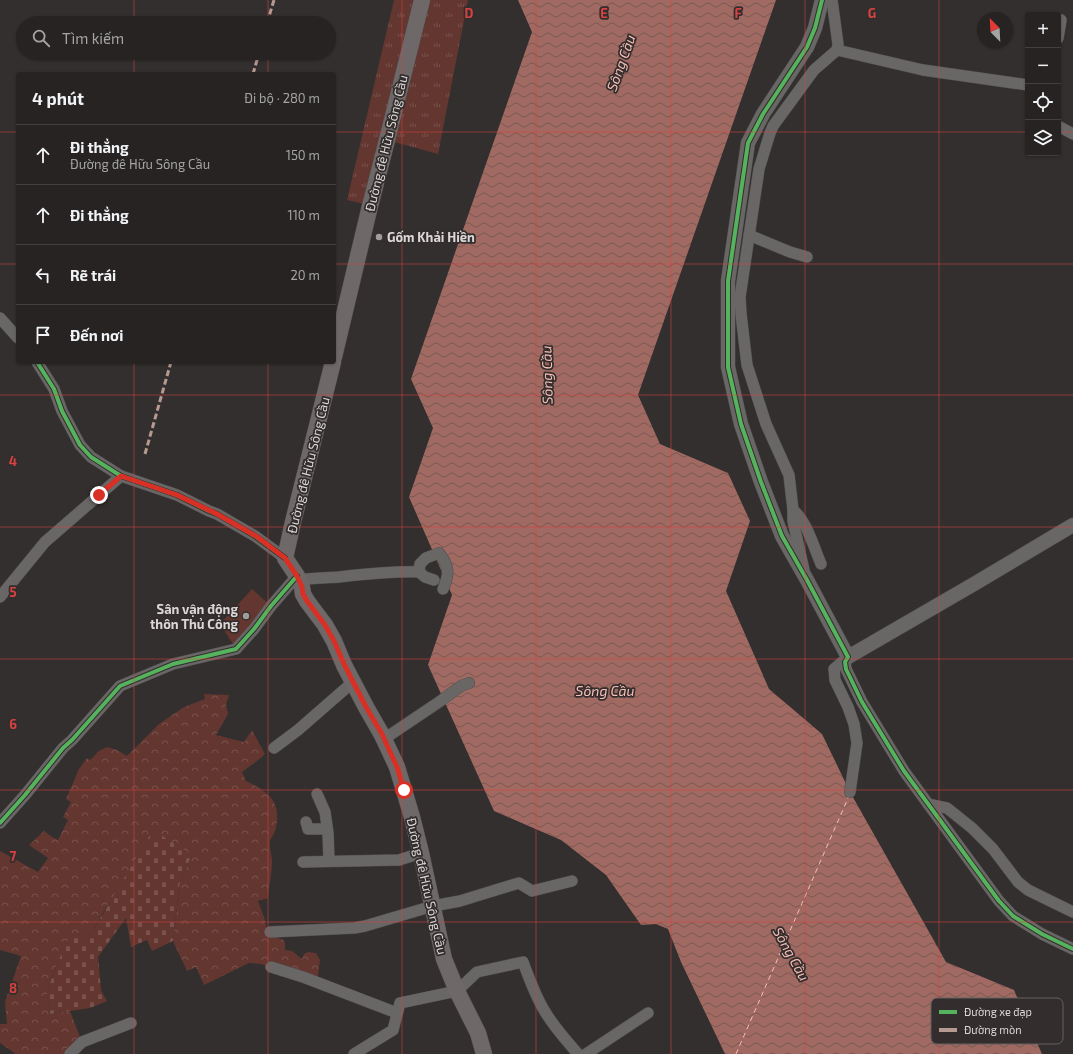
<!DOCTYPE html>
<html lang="vi">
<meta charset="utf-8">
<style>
body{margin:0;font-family:"Exo 2",sans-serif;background:#2e2b2a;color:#f1f3f6}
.controls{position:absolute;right:12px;top:12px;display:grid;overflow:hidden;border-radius:4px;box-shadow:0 1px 3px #0004}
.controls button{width:36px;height:36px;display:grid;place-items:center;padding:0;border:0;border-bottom:1px solid #424040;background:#262322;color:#f1f3f6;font:20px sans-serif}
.compass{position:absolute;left:977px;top:12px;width:36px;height:36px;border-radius:50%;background:#262322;box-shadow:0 1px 3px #0004;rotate:336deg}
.stop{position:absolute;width:12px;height:12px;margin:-9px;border:3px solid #d93025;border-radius:50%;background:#fff}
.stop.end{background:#d93025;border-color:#fff;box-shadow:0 1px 4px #0008}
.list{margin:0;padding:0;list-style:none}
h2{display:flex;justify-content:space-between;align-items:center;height:52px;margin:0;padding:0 16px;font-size:17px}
h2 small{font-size:13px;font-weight:400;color:#a4a4a5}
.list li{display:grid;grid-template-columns:26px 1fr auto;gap:12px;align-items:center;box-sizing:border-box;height:60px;padding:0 16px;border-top:1px solid #424040}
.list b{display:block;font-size:15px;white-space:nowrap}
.list p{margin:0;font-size:13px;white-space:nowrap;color:#a4a4a5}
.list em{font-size:13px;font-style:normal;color:#a4a4a5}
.icon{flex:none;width:22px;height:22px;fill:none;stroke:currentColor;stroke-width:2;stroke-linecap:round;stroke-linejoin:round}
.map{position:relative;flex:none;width:1073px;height:1054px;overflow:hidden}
.search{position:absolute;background:#262322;box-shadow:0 1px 3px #0004;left:16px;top:16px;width:320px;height:44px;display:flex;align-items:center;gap:10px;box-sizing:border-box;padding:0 14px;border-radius:22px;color:#a4a4a5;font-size:15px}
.panel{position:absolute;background:#262322;box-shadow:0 1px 3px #0004;left:16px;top:72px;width:320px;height:292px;border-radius:4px}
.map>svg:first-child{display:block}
.grass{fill:url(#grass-tufts)}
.forest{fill:url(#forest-crowns)}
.cemetery{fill:url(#cemetery-stones)}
.garden{fill:#633630}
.water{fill:url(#water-waves)}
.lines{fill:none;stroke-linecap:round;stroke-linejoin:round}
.ferry{stroke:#f7bfb7;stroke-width:1;stroke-dasharray:5 4;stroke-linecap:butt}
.minor-casing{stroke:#504d4d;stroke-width:12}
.tertiary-casing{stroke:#504d4d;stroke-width:15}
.secondary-casing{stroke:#504d4d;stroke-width:17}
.minor{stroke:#696766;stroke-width:11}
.tertiary{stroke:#696766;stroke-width:14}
.secondary{stroke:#6e6968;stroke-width:16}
.quiet{stroke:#b69a8f;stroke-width:3;stroke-dasharray:6 3;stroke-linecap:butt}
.cycleway-casing{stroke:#332e2d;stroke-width:6}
.cycleway{stroke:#56b35d;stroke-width:4}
.route{stroke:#d93025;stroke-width:5}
.grid{fill:none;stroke:#d74242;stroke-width:1;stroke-opacity:0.55}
.poi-dot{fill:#a09c9c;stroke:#332e2d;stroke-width:1.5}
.labels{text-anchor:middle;stroke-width:3.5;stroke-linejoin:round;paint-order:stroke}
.street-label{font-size:13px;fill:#dbd7d7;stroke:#332e2d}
.poi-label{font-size:13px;font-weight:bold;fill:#dbd7d7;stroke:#332e2d;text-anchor:start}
.water-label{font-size:14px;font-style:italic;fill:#f7bfb7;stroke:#332e2d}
.key{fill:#332e2d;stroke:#656160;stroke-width:1}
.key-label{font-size:11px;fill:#dbd7d7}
.grid-label{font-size:13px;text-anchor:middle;font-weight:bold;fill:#d74242;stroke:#332e2d;stroke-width:3.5;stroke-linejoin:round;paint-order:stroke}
</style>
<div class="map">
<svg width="1073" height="1054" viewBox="0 0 1073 1054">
<defs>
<pattern id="grass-tufts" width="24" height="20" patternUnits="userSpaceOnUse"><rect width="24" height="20" fill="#633630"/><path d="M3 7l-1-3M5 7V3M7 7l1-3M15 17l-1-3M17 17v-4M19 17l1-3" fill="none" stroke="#79524d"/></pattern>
<pattern id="forest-crowns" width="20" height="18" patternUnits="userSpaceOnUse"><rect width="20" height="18" fill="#633630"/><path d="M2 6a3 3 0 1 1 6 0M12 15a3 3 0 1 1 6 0" fill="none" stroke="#79524d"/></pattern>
<pattern id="cemetery-stones" width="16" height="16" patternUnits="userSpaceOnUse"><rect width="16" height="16" fill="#633630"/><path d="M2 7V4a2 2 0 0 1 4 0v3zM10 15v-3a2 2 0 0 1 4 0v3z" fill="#79524d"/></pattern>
<pattern id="water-waves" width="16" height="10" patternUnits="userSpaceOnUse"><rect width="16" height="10" fill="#a06961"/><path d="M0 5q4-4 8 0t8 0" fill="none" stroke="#7a5954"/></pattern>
</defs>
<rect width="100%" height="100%" fill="#322f2e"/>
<path class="grass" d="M394 0H468L438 154 387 140 364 204 347 200Z"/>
<path class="forest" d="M204 694 229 695 226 704 228 714 216 735 244 742 252 730 265 754 257 761 242 772 246 781C269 792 283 802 275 831 274 835 270 838 270 842 269 848 272 855 272 861 272 873 269 885 268 898L258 901 264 917 268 934 276 931 278 938 284 940 285 944V950L292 951 302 959 304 954 308 952 316 953 320 960 317 983 261 964 249 963 204 985 196 967 187 971 173 941 180 881 192 855 114 897 107 906 88 939 58 962 47 991 50 1014 70 1011 82 1042 70 1054H15L13 1052 0 1043V1024H7L5 1002 21 956 0 950V851L38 872 48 858 29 845 44 831 52 837 58 840 68 820 63 817 71 802 66 799 79 769 87 758 90 760 99 751 107 747 117 750 127 756 159 724 184 707 205 699Z"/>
<path class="cemetery" d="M153 830 192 855 180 881 173 941 152 951 147 940 131 947 126 918 98 957 101 990 107 1001 90 1008 50 1014 47 991 58 962 70 935 88 939Z"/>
<path class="garden" d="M252 589 271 606 236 649 220 624Z"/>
<path class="water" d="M518 0H776L638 395 660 444 728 473 750 521 726 591 769 689 822 734 850 792 946 962 1014 990 1042 1054H725L681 962 668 929 656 924 641 925 606 875 561 840 494 811 428 665 452 595 409 497 433 428 411 379 532 32Z"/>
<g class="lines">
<path class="ferry" d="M736 1054 849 796"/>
<g class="minor-casing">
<g id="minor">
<path d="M1058 38 1061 20"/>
<path d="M837 50 923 70 1028 85"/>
<path d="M1058 126 1073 134"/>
<path d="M749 235 790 252 807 257"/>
<path d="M0 318 18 338"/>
<path d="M37 362 54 389 62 411 80 445 91 457 121 476 177 495 209 511 217 514 255 536 285 558"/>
<path d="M793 510C807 521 814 548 821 564"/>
<path d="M804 570 793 521V510L789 475 766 424 747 365 741 314 740 297 759 169 770 133 773 126 814 70 837 50 838 44 832 0"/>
<path d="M419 572 425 577 434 580"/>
<path d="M299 580C312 578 326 578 339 577 366 574 392 571 419 572L420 564 426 558 439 553C449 566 450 573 443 589"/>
<path d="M0 597 45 542 121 476"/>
<path d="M848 657 845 662 846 669 862 702 904 771 999 901 1013 916 1042 934 1073 949"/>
<path d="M848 657 834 669 835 680 848 707 854 724 857 743 850 792"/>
<path d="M384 739 439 702 461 686 469 683"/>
<path d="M274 748 298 730 353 682"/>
<path d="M317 794 325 812 328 833 329 861"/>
<path d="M928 804 947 808 972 828 993 849 1018 882 1028 890 1073 912"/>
<path d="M306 822 308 829H327"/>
<path d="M0 823 25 795 63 748 72 740 120 686 173 664 236 649 254 629 271 606 297 576"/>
<path d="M303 862 399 860 421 853"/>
<path d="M270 932 354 928 365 926 433 906 460 901 499 889 519 883 532 891 572 881"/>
<path d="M271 967 303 977 397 1013"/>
<path d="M70 1054 82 1042 131 1023"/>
<path d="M354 1054 393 1030 400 1003 457 991 477 972 523 962C529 978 535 995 544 1010 553 1026 566 1040 578 1054"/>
<path d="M586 1054 648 1013"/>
</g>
</g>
<g class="tertiary-casing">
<path id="tertiary" d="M822 0 815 28 807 47 763 114 748 143 728 281V367L741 424 761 482 782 536 807 580 848 657 974 584 1073 525"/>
</g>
<g class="secondary-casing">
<g id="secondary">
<path d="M334 357 370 206 387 140 422 0"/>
<path d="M333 362 293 522 285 558 297 576 302 587 303 594 307 601 325 625 334 641 344 665 366 707 382 735 397 767 412 817 421 853 444 959 457 991 478 1033 484 1054"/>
</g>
</g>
<use href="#minor" class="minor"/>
<use href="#tertiary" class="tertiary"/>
<use href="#secondary" class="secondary"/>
<g class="quiet">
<path d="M267 23 274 0"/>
<path d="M253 74 259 53"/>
<path d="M145 454 171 362"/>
</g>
<g class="cycleway-casing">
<g id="cycleway">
<path d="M822 0 815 28 807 47 763 114 748 143 728 281V367L741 424 761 482 782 536 807 580 848 657 845 662 846 669 862 702 904 771 999 901 1013 916 1042 934 1073 949"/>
<path d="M37 362 54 389 62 411 80 445 91 457 121 476 177 495 209 511 217 514 255 536 285 558"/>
<path d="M0 823 25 795 63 748 72 740 120 686 173 664 236 649 254 629 271 606 297 576"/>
</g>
</g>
<use href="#cycleway" class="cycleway"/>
</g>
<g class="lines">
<path class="route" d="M99 495 121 476 177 495 217 514 256 536 285 558 297 576 302 587 303 594 307 601 325 625 334 641 344 664 366 707 382 734 397 767 404 790"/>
</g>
<path class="grid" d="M134 0V23M268 0V23M402 0V1054M536 0V1054M671 0V1054M805 0V1054M939 0V1054M134 53V74M268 53V74M0 132H18M334 132H1028M1058 132H1073M0 264H18M334 264H1073M134 362V1054M268 362V1054M0 395H1073M0 527H1073M0 659H1073M0 790H1073M0 922H1073"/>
<g class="poi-dot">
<circle cx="379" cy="237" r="4"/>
<circle cx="246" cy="616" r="4"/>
</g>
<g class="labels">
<g class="street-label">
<text transform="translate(386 143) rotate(-76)" y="5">Đường đê Hữu Sông Cầu</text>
<text transform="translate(308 465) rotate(-76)" y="5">Đường đê Hữu Sông Cầu</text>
<text transform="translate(427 886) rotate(77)" y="5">Đường đê Hữu Sông Cầu</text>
</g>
<g class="poi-label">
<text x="387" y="242">Gốm Khải Hiền</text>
<text x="238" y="614" text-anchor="end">Sân vận động<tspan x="238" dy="15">thôn Thủ Công</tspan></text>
</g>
<g class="water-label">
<text transform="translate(621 63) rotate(-70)" y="5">Sông Cầu</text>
<text transform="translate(547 375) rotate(-91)" y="5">Sông Cầu</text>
<text x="605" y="696">Sông Cầu</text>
<text transform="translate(791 954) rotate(61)" y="5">Sông Cầu</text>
</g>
</g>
<rect x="931" y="998" width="132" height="46" rx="6" class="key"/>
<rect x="939" y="1010" width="18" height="4" fill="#56b35d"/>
<rect x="939" y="1028" width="18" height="4" fill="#b69a8f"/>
<g class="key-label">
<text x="964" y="1016">Đường xe đạp</text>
<text x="964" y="1034">Đường mòn</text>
</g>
<g class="grid-label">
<text x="469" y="18">D</text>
<text x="604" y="18">E</text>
<text x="738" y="18">F</text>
<text x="872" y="18">G</text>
<text x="13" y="466">4</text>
<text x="13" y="597">5</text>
<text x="13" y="729">6</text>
<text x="13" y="861">7</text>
<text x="13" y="993">8</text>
</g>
</svg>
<div class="controls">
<button>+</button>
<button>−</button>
<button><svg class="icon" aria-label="locate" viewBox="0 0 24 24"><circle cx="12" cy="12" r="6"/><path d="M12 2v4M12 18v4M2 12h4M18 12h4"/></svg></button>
<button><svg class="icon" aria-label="layers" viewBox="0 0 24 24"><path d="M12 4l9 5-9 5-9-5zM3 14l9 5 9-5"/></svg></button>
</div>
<svg class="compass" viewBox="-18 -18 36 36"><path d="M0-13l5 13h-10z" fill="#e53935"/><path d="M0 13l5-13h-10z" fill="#a4a4a5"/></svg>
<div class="stop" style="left:404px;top:790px"></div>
<div class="stop end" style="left:99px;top:495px"></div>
<div class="search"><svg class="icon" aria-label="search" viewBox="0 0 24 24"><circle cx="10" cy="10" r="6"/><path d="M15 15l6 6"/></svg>Tìm kiếm</div>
<section class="panel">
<h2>4 phút<small>Đi bộ · 280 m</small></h2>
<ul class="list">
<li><svg class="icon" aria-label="ahead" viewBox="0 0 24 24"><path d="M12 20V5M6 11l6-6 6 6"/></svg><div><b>Đi thẳng</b><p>Đường đê Hữu Sông Cầu</p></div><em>150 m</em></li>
<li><svg class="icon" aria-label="ahead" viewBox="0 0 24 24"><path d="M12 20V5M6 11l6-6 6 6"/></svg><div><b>Đi thẳng</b></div><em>110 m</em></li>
<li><svg class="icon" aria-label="left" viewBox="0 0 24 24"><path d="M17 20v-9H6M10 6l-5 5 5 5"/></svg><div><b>Rẽ trái</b></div><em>20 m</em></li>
<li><svg class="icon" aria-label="arrive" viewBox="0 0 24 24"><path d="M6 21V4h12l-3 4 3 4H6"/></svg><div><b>Đến nơi</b></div></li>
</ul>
</section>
</div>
